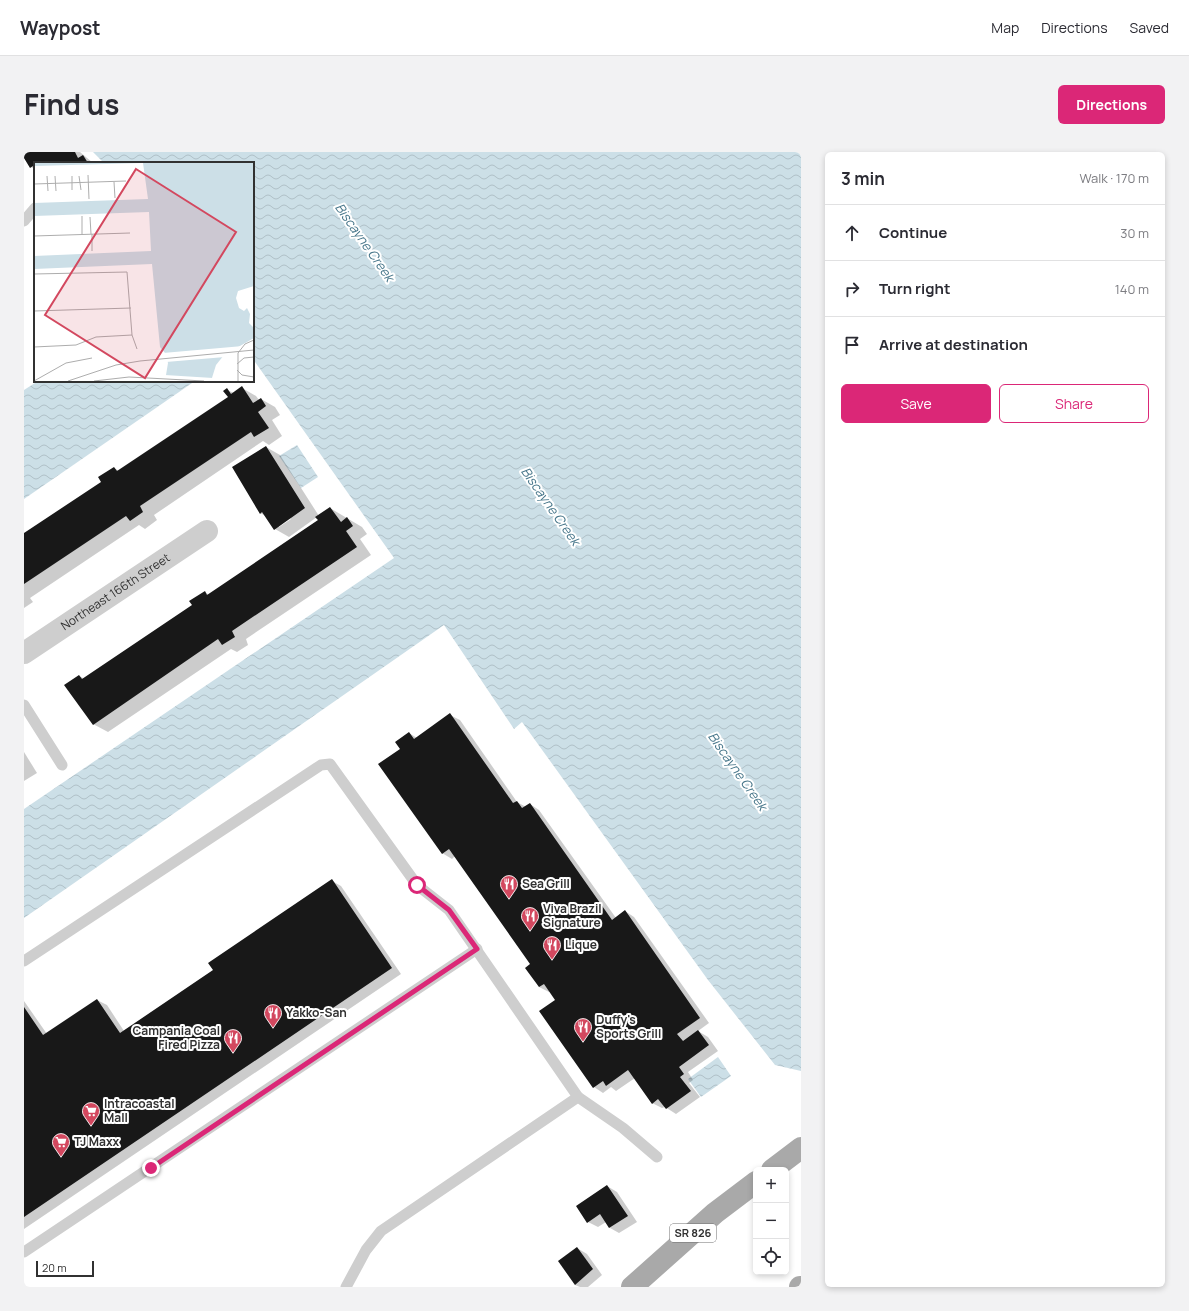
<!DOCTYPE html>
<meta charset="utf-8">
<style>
body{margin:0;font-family:Manrope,sans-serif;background:#f2f2f3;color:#2b2b33}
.controls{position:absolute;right:12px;bottom:12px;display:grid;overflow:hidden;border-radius:6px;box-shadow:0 2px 6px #0003}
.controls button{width:36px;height:36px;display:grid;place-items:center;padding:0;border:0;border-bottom:1px solid #e1e1e2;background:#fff;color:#2b2b33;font:20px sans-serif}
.scale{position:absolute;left:12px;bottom:10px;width:58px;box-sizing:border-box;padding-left:4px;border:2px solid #313131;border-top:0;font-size:11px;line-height:14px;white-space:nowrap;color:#313131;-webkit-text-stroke:3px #fff;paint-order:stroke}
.stop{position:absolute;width:12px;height:12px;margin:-9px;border:3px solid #db2777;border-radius:50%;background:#fff}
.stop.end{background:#db2777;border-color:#fff;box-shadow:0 1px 4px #0008}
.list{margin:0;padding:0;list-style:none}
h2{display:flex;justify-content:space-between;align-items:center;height:52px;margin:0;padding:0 16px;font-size:17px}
h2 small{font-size:13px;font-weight:400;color:#7c7c81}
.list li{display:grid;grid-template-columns:26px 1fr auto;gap:12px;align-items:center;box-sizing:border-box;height:56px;padding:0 16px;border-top:1px solid #e1e1e2}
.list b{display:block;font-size:15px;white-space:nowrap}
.list em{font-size:13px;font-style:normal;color:#7c7c81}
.actions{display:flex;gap:8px;padding:12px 16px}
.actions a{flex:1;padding:9px 0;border:1px solid #db2777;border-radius:6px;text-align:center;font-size:14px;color:#db2777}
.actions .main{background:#db2777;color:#fff}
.icon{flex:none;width:22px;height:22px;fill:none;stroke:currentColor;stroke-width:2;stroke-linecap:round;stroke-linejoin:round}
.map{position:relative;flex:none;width:777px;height:1135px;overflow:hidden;border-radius:6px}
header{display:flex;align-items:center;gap:24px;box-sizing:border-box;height:56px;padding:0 20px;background:#fff;border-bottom:1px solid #e1e1e2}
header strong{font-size:19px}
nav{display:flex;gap:22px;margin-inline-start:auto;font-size:14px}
.intro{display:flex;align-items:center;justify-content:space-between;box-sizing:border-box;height:96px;padding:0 24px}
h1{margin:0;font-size:28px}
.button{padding:10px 18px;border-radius:6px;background:#db2777;color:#fff;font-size:14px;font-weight:700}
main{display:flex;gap:24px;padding:0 24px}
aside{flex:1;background:#fff;border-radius:6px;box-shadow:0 2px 6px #0003}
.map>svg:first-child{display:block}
.water{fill:url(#water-waves)}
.shadow{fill:#0003;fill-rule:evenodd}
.building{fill:#181818}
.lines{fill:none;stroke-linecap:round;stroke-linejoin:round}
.service{stroke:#cecece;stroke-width:11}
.minor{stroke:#cecece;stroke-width:22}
.primary{stroke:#a9a9a9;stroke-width:22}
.route{stroke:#db2777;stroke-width:5}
.labels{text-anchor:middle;stroke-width:4;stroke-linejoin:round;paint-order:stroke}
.shield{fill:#fff;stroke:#6f6f6f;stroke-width:1}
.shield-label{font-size:11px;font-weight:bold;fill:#313131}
.street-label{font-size:12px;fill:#313131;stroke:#fff}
.poi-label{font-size:12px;font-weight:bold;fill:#313131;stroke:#fff;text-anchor:start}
.water-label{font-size:13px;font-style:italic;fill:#47768a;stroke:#fff}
.inset-road{fill:none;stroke:#adadad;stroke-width:1}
.view{fill:#d3485f;fill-opacity:0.15;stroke:#d3485f;stroke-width:2}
.inset-edge{fill:none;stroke:#313131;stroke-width:2}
</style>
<header>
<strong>Waypost</strong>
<nav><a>Map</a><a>Directions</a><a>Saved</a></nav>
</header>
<div class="intro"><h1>Find us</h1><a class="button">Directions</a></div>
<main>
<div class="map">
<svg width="777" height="1135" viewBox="0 0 777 1135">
<defs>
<pattern id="water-waves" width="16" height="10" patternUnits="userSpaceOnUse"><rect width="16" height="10" fill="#ccdfe7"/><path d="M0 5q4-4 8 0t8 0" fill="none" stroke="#b0c0c7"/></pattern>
</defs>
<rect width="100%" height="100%" fill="#fff"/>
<g class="water">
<path d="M69 0H777V919L751 913 684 828 498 570 490 577 420 473 0 766V657L370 406 229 207V11H80Z"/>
<path d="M14 229H171L0 347V238Z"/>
<path d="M273 293 294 325 277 336 255 304Z"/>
<path d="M694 905 707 924 677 945 664 927Z"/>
</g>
<g class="shadow">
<path d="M0 0H56L69 11H11V17L7 15 0 6Z"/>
<path d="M218 236 232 244 235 248 237 247 251 255 256 263 248 268 258 284 245 293 239 289 130 363 133 368 121 377 115 373 6 446 9 450 0 456V382L79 330 90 316 95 319 205 245 203 238 210 241Z"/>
<path d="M242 295 256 303 295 364 306 356 338 375 343 382 336 387 347 403 222 487 224 493 213 500 207 497 84 580 69 572 55 524 61 527 169 454 181 440 185 443 295 368 293 365 265 385 251 377 242 364 236 361ZM266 366 267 367 255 375V373Z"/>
<path d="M426 563 436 568 493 650 502 655 506 652 515 658 592 766 601 759 610 765 685 871 674 879 684 885 694 899 664 920 669 928 665 931 676 945 652 962 641 955 638 956 628 951 611 926 592 939 587 935 579 941 570 935 533 848 526 839 525 840 515 835 507 812 431 704 428 707 418 701 377 597 385 581 393 586Z"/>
<path d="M0 600 13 621 0 629Z"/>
<path d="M308 729 317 734 377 822 0 1077V849L23 882 73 848 83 853 100 879 190 818Z"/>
<path d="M583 1034 593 1040 613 1070 595 1081 586 1076 582 1070 574 1075 564 1070Z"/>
<path d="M553 1096 563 1102 578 1123 564 1135H556L551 1133 535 1109Z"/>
</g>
<g class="building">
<path d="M0 0H51L54 6 59 3 64 11H11V16L9 14 6 16 0 6Z"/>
<path d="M218 234 229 251 237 246 242 254 234 260 245 276 230 285 227 280 116 354 119 360 106 369 102 364 0 432V381L77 330 74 325 90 315 93 319 204 245 199 239 203 236 207 242Z"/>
<path d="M242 294 281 356 250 378 238 360 236 362 208 315Z"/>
<path d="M306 355 317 370 323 365 329 374 322 379 333 395 208 479 211 485 198 493 194 487 69 573 40 533 55 523 58 527 168 453 165 449 181 439 183 443 294 368 291 365Z"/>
<path d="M426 561 489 651 493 649 498 656 506 651 588 768 601 758 676 866 653 882 659 889 674 878 685 893 655 915 660 922 656 925 667 939 642 957 634 947 628 952 604 918 582 934 579 929 569 936 515 859 531 848 520 832 515 835 501 816 506 812 425 697 418 702 354 612 376 597 371 590 385 580 390 587Z"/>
<path d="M308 727 368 816 0 1065V855L19 883 73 847 96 881 189 818 184 811Z"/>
<path d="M583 1033 604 1064 585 1076 576 1062 563 1071 552 1054Z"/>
<path d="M553 1095 569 1117 551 1133 534 1109Z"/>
</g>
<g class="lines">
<g class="service">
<path d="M0 69 11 56"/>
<path d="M0 553 38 613"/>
<path d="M0 809 297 613 306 612 393 733 425 758 554 945 599 976 633 1005"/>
<path d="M0 1100 453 797"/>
<path d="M322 1135 342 1098 357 1079 554 945"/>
</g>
<path class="minor" id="s1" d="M0 501 183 379"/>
<g class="primary">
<path d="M748 1018 777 996"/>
<path d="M608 1135 691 1061 732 1030"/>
<path d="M776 1135H777"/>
</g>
</g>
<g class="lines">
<path class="route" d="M127 1016 453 797 425 758 393 733"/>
</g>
<defs>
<g id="restaurant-pin" transform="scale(0.9)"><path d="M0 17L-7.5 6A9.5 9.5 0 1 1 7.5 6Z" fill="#d3485f" stroke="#fff"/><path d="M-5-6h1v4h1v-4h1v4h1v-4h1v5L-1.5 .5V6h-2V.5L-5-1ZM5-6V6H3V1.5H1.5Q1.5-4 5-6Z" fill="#fff"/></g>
<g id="supermarket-pin" transform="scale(0.9)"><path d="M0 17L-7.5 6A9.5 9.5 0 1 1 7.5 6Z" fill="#d3485f" stroke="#fff"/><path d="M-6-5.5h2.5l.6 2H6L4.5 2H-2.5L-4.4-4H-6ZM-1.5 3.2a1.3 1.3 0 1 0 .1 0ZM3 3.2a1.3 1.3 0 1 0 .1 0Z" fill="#fff"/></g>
</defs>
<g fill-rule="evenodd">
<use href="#restaurant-pin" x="485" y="732"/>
<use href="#restaurant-pin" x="506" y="764"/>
<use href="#restaurant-pin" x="528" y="793"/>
<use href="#restaurant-pin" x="249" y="861"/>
<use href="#restaurant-pin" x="559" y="875"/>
<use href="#restaurant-pin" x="209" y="886"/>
<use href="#supermarket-pin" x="67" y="959"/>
<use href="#supermarket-pin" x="37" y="990"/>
</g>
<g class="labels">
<rect class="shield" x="646" y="1072" width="46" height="18" rx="3"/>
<g class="shield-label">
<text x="669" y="1085">SR 826</text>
</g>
<g class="street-label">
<text dy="4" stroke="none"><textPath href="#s1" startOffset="110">Northeast 166th Street</textPath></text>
</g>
<g class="poi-label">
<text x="498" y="736">Sea Grill</text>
<text x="519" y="761">Viva Brazil<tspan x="519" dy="14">Signature</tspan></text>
<text x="541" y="797">Lique</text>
<text x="262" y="865">Yakko-San</text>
<text x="572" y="872">Duffy's<tspan x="572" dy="14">Sports Grill</tspan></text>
<text x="196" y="883" text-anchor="end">Campania Coal<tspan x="196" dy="14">Fired Pizza</tspan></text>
<text x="80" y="956">Intracoastal<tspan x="80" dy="14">Mall</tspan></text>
<text x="50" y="994">TJ Maxx</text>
</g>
<g class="water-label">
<text transform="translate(341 90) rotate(55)" y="5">Biscayne Creek</text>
<text transform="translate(527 354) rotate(55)" y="5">Biscayne Creek</text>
<text transform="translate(714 619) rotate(55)" y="5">Biscayne Creek</text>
</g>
</g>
<g transform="translate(10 10)">
<rect width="220" height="220" fill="#fff"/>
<path d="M0 1H220V124L204 129 202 136 205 146 210 149 213 146 216 152 215 161 220 166V176L190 193 182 203 177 219H131L134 201 131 191 126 185 118 102 0 107V94L117 89 115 50 0 54V41L114 37 109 1 0 4Z" fill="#ccdfe7"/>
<path d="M209 184 191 195 132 200 129 191ZM131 213 179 216V219H129Z" fill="#fff"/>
<path class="inset-road" d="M54 13 55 37M13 14 14 29M21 14 22 29M38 14V28M45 14 47 28M80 20 81 36M0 22 92 19M48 54V72M56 55 57 72M58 72V89M0 74 96 71M0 112 93 110 98 173 103 187M0 149 97 146M0 185 42 183 62 175 98 173M203 202 210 196 220 195M203 208 208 213 220 215M0 219 32 201 58 196M34 219 82 203 106 199 220 188M60 219 95 215 170 219M204 219V191L211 182 220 178"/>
<path class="view" d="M102 7 202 70 111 216 11 153Z"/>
<rect width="220" height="220" class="inset-edge"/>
</g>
</svg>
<div class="controls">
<button>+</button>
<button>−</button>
<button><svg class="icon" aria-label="locate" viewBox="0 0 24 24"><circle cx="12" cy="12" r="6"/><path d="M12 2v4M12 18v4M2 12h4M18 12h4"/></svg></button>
</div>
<div class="scale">20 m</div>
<div class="stop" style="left:393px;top:733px"></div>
<div class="stop end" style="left:127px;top:1016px"></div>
</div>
<aside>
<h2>3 min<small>Walk · 170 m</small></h2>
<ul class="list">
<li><svg class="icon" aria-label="ahead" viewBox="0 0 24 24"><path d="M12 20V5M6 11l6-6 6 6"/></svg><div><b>Continue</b></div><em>30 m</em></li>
<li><svg class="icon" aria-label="right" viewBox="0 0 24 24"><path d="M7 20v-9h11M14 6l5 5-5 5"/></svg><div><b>Turn right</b></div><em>140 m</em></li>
<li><svg class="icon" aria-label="arrive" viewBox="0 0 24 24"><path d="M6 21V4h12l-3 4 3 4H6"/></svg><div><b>Arrive at destination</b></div></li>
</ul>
<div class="actions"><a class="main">Save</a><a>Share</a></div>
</aside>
</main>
